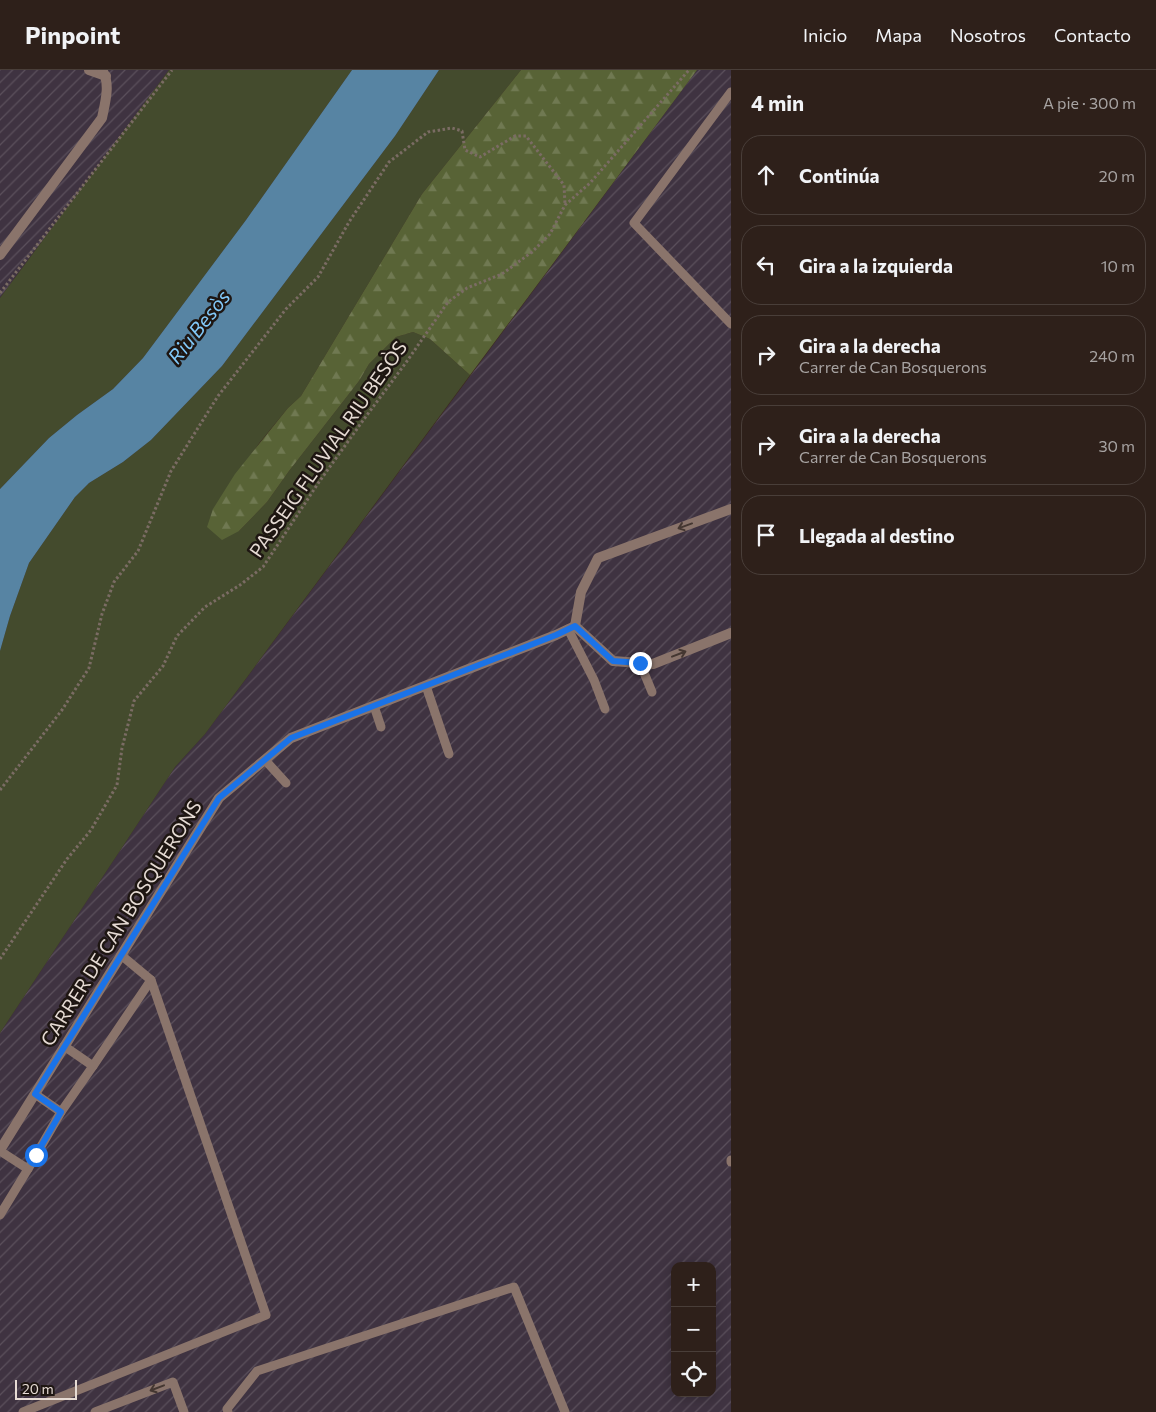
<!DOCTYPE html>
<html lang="es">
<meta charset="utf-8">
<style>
body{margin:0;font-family:Commissioner,sans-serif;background:#3a2d27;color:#f1f3f6}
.controls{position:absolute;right:15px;bottom:15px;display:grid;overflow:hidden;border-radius:10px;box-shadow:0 2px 12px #0003}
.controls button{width:45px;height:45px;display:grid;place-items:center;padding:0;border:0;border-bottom:1px solid #493e39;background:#2e201a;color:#f1f3f6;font:25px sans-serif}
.scale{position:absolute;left:15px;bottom:12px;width:62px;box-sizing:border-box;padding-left:5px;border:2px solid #e6dbd4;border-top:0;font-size:14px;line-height:18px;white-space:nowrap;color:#e6dbd4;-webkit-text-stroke:4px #1e1612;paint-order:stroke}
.stop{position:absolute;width:15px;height:15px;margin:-11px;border:4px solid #1a73e8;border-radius:50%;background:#fff}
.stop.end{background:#1a73e8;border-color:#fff;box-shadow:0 1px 5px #0008}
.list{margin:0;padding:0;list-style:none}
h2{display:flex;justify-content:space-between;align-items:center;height:65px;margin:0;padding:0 20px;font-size:21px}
h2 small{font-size:16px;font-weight:400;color:#a7a3a2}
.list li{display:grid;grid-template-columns:32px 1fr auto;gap:15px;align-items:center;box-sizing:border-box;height:80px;margin:0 10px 10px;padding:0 10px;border:1px solid #493e39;border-radius:20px}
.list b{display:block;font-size:19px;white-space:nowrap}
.list p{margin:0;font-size:16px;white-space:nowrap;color:#a7a3a2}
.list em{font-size:16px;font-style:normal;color:#a7a3a2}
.icon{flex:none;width:28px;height:28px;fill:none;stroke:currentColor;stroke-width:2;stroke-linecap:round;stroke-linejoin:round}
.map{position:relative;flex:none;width:731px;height:1342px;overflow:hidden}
header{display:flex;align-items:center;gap:30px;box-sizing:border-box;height:70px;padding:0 25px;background:#2e201a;border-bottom:1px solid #493e39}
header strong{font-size:24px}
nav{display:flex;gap:28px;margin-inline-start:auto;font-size:18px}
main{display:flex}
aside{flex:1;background:#2e201a}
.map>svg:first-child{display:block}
.industrial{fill:url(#industrial-furrows);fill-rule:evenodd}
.green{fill:#444b2d}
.forest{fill:url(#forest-firs)}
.water{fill:#5784a3}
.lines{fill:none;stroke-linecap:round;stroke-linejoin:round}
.path{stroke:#7b6c64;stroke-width:3;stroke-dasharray:2.5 2.5;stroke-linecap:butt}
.service{stroke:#8a746b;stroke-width:9}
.minor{stroke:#8a746b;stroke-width:10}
.oneway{stroke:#443731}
.route{stroke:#1a73e8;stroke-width:6}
.labels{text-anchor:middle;stroke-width:5;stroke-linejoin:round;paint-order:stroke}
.street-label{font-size:19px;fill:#e6dbd4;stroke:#1e1612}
.water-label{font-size:20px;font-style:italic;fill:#82c9f9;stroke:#1e1612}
</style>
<header>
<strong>Pinpoint</strong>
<nav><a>Inicio</a><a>Mapa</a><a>Nosotros</a><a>Contacto</a></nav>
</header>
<main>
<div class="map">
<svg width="731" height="1342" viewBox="0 0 731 1342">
<defs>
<pattern id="industrial-furrows" width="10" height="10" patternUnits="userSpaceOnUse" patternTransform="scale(1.25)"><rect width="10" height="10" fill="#3f3341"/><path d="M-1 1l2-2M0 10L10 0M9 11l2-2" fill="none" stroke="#5b505c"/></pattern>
<pattern id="forest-firs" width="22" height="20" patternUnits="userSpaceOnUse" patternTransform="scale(1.25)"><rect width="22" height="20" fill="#586336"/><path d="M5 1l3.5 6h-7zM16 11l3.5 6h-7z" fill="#707952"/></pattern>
</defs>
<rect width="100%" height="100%" fill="#3d2b22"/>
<g class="industrial">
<path d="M0 0H169L0 228Z"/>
<path d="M697 0H731V1342H0V963L175 697 205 664ZM675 1196H712V1323H675Z"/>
</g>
<g class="green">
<path d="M169 0H352L246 150 143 288 113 319 77 345 49 368 0 419V228Z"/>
<path d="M439 0H521L422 124 301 326 288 338 260 372 248 389 239 461 267 432 289 401 359 311 369 294 396 267 413 262 430 269 470 305 205 664 175 697 0 963V581L10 546 29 493 75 427 89 413 123 392 151 370 222 296 395 66Z"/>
</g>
<path class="forest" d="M521 0H697L470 305 430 269 413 262 396 267 369 294 359 311 289 401 267 432 239 461 222 470 207 457 213 439 235 404 288 338 301 326 422 124Z"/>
<path class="water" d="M352 0H439L395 66 222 296 151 370 123 392 89 413 75 427 29 493 10 546 0 581V419L49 368 77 345 113 319 143 288 246 150Z"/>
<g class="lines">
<g class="path">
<path d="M0 223 172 0"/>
<path d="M0 720 62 640 89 598 102 544 114 512 138 481 171 401 218 326 286 239 318 207 349 152 389 92 428 62 452 58 462 61 465 80 480 87 515 66H526L564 115 565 134"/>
<path d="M0 889 67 789 91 760 117 715 122 678 134 631 163 596 177 566 205 537 240 515 263 497 319 412 367 345 405 294 448 232 467 218 502 204 532 182 550 164 565 135 590 113 689 0"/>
</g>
<g class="service">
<path d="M731 22 634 153 731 254"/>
<path d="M568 559 594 610 605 639"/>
<path d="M640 593 652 622"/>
<path d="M426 616 449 684"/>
<path d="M374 636 381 657"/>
<path d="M265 690 286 713"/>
<path d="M93 996 151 910"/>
<path d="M61 1042 93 996 64 976"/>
<path d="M0 1081 28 1099 0 1145"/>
<path d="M731 1090V1092"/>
<path d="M28 1099 61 1042 35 1024"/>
<path d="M23 1342 266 1245 151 910 121 885"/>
<path d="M95 1342 173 1312 184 1342"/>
<path d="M228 1342 227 1339 257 1301 514 1217 565 1342"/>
</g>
<g class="minor">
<path d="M89 0 106 6"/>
<path d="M0 185 102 48C105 33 111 13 102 0"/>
<path d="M731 439 598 488 581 522 575 556 613 591 653 594 731 563"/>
<path d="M0 1080 219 728 291 668 556 565 575 556"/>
</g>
</g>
<defs><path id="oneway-shaft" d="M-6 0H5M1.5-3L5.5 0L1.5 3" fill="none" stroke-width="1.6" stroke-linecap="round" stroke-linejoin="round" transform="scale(1.25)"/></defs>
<g class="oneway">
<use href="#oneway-shaft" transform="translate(685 456) rotate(160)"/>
<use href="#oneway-shaft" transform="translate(679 584) rotate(-21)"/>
<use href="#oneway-shaft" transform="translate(157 1318) rotate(159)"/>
</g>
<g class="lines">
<path class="route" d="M36 1085 61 1042 35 1024 219 728 291 668 556 565 575 556 613 591 640 593"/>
</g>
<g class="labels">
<g class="street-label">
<text transform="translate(328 379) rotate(-55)" y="7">PASSEIG FLUVIAL RIU BESÒS</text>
<text transform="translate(121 853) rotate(-58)" y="7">CARRER DE CAN BOSQUERONS</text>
</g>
<g class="water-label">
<text transform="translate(199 257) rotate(-52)" y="7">Riu Besòs</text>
</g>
</g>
</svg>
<div class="controls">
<button>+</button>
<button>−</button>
<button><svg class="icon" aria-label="locate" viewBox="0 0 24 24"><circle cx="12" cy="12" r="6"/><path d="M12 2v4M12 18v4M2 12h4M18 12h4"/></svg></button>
</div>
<div class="scale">20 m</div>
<div class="stop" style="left:36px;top:1085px"></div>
<div class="stop end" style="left:640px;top:593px"></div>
</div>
<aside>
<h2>4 min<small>A pie · 300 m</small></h2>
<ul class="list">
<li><svg class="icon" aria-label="ahead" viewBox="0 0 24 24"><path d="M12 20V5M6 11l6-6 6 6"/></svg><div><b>Continúa</b></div><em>20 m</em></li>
<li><svg class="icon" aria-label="left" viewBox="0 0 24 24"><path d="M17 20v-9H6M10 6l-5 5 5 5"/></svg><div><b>Gira a la izquierda</b></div><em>10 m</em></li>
<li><svg class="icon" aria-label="right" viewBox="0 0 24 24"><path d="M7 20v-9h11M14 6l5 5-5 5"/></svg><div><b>Gira a la derecha</b><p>Carrer de Can Bosquerons</p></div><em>240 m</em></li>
<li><svg class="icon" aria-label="right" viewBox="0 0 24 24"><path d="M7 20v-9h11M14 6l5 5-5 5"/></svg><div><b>Gira a la derecha</b><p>Carrer de Can Bosquerons</p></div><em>30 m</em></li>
<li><svg class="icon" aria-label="arrive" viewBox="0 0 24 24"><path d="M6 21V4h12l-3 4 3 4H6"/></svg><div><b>Llegada al destino</b></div></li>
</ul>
</aside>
</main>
